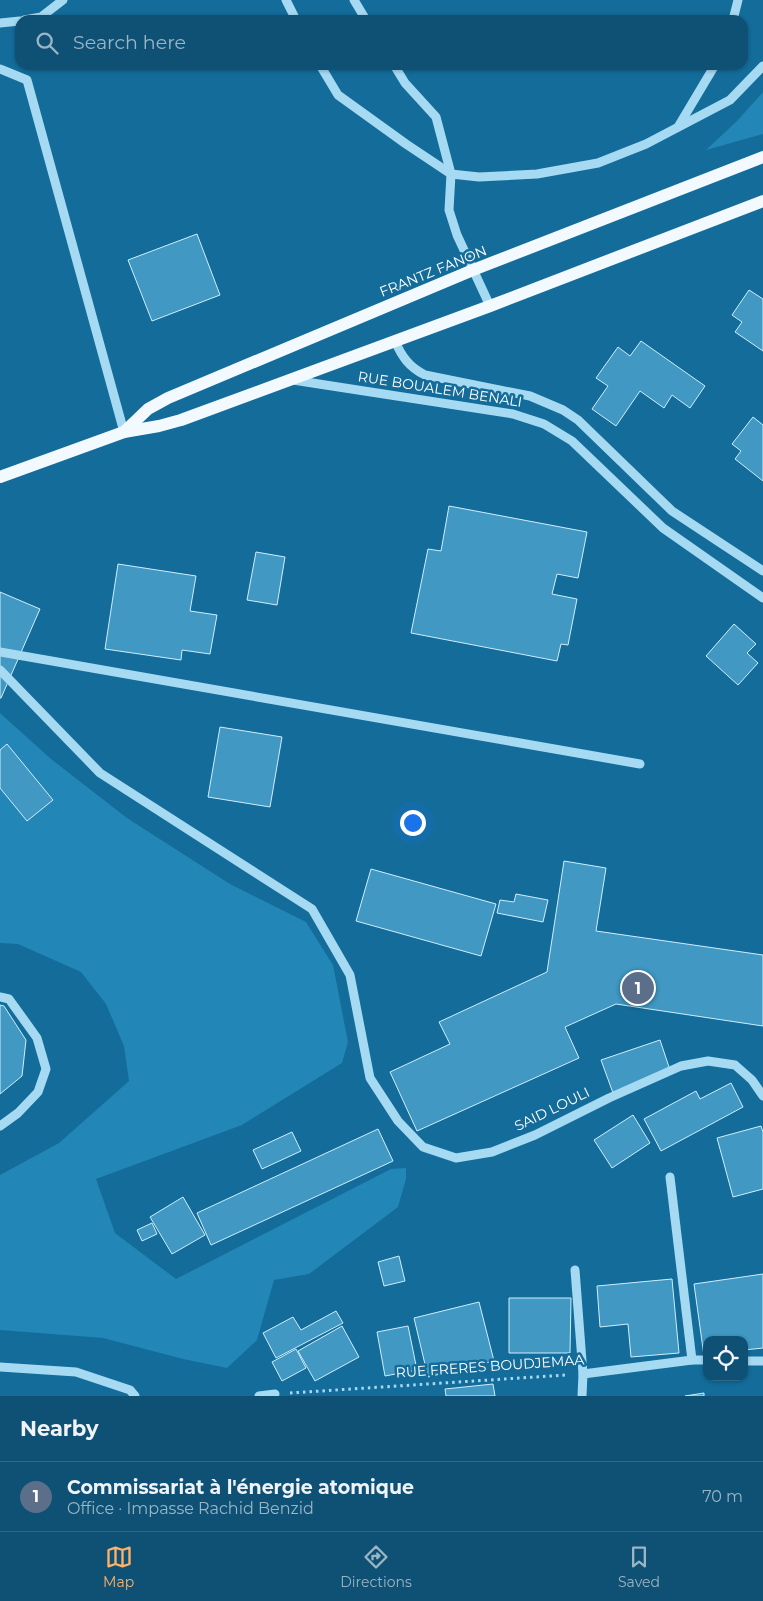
<!DOCTYPE html>
<meta charset="utf-8">
<style>
body{margin:0;font-family:Montserrat,sans-serif;background:#175779;color:#f1f3f6}
.controls{position:absolute;right:15px;bottom:15px;display:grid;overflow:hidden;border-radius:10px;box-shadow:0 1px 4px #0004}
.controls button{width:45px;height:45px;display:grid;place-items:center;padding:0;border:0;border-bottom:1px solid #2e6886;background:#0e5174;color:#f1f3f6;font:25px sans-serif}
.you{position:absolute;left:412px;top:822px;width:18px;height:18px;margin:-12px;border:4px solid #fff;border-radius:50%;background:#1a73e8;box-shadow:0 0 0 8px #1a73e833}
.badge{display:grid;place-items:center;width:32px;height:32px;border-radius:50%;background:#ffb269;color:#fff;font-size:16px;font-weight:700}
.pin{position:absolute;translate:-50% -50%;border:2px solid #fff;box-shadow:0 1px 5px #0006}
.list{margin:0;padding:0;list-style:none}
h2{display:flex;justify-content:space-between;align-items:center;height:65px;margin:0;padding:0 20px;font-size:21px}
h2 small{font-size:16px;font-weight:400;color:#9bb5c5}
.list li{display:grid;grid-template-columns:32px 1fr auto;gap:15px;align-items:center;box-sizing:border-box;height:70px;padding:0 20px;border-top:1px solid #2e6886}
.list b{display:block;font-size:19px;white-space:nowrap}
.list p{margin:0;font-size:16px;white-space:nowrap;color:#9bb5c5}
.list em{font-size:16px;font-style:normal;color:#9bb5c5}
.icon{flex:none;width:28px;height:28px;fill:none;stroke:currentColor;stroke-width:2;stroke-linecap:round;stroke-linejoin:round}
.map{position:relative;flex:none;width:763px;height:1396px;overflow:hidden}
.search{position:absolute;background:#0e5174;box-shadow:0 1px 4px #0004;left:15px;right:15px;top:15px;height:55px;display:flex;align-items:center;gap:12px;box-sizing:border-box;padding:0 18px;border-radius:15px;color:#9bb5c5;font-size:19px}
.sheet{height:135px;background:#0e5174}
nav{display:flex;justify-content:space-around;align-items:center;box-sizing:border-box;height:70px;border-top:1px solid #2e6886;background:#0e5174;font-size:14px;color:#9bb5c5}
nav a{display:grid;justify-items:center;gap:2px}
nav .on{color:#ffb269}
.map>svg:first-child{display:block}
.green{fill:#2286b7}
.building{fill:#4098c3;stroke:#cfeefd}
.lines{fill:none;stroke-linecap:round;stroke-linejoin:round}
.path{stroke:#a6daf3;stroke-width:3;stroke-dasharray:2.5 4;stroke-linecap:butt}
.minor{stroke:#a6daf3;stroke-width:9}
.major{stroke:#f3faff;stroke-width:12}
.labels{text-anchor:middle;stroke-width:5;stroke-linejoin:round;paint-order:stroke}
.street-label{font-size:14px;fill:#fff;stroke:#136c9a}
</style>
<div class="map">
<svg width="763" height="1396" viewBox="0 0 763 1396">
<rect width="100%" height="100%" fill="#136c9a"/>
<g class="green">
<path d="M763 92V134L706 150 737 121Z"/>
<path d="M0 713 51 759 127 818 230 884 306 922 333 965 348 1042 342 1063 242 1125 96 1179 115 1233 176 1279 391 1169 406 1168V1179L398 1207 309 1274 274 1280 257 1340 227 1368 183 1359 103 1338 0 1330V1175L59 1143 129 1081 124 1046 106 1004 81 972 18 944 0 943Z"/>
</g>
<g class="building">
<path d="M197 234 220 295 152 321 128 260Z"/>
<path d="M749 290 763 299V351L735 332 742 322 732 315Z"/>
<path d="M641 341 705 386 690 408 672 395 664 408 640 391 616 426 592 409 608 386 596 378 618 347 630 356Z"/>
<path d="M753 417 763 425V481L735 459 741 451 732 444Z"/>
<path d="M449 506 587 532 578 578 557 574 552 594 577 599 568 645 561 644 557 661 411 633 428 549 441 551Z"/>
<path d="M256 552 285 557 277 605 247 600Z"/>
<path d="M118 564 196 576 190 611 217 615 210 654 182 650 181 660 105 649Z"/>
<path d="M0 592 40 609 1 698H0Z"/>
<path d="M734 624 756 644 747 653 758 663 738 685 706 656Z"/>
<path d="M220 727 282 737 270 807 208 797Z"/>
<path d="M7 744 53 800 27 821 0 788V750Z"/>
<path d="M564 861 606 868 596 931 763 955V1026L616 1004 565 1027 579 1058 417 1131 390 1072 450 1044 439 1022 547 972Z"/>
<path d="M371 869 496 904 481 956 356 921Z"/>
<path d="M516 894 548 900 543 922 497 913 500 900 514 902Z"/>
<path d="M0 1005 4 1006 26 1040 22 1076 0 1094Z"/>
<path d="M660 1040 671 1073 613 1093 601 1060Z"/>
<path d="M731 1083 743 1107 661 1151 644 1119 696 1091 700 1099Z"/>
<path d="M633 1115 650 1143 612 1168 594 1140Z"/>
<path d="M761 1126 763 1132V1189L733 1197 717 1138Z"/>
<path d="M378 1129 393 1161 211 1245 197 1213Z"/>
<path d="M292 1132 301 1151 262 1169 253 1150Z"/>
<path d="M183 1197 205 1235 172 1254 150 1217Z"/>
<path d="M152 1223 157 1234 142 1241 137 1230Z"/>
<path d="M399 1256 405 1281 384 1286 378 1262Z"/>
<path d="M763 1274V1348L744 1350V1340H707V1356H704L694 1284Z"/>
<path d="M672 1279 679 1353 631 1357 628 1324 600 1327 597 1286Z"/>
<path d="M509 1298H571L570 1353H509Z"/>
<path d="M479 1302 494 1361 428 1377 414 1318Z"/>
<path d="M336 1311 343 1323 276 1358 263 1333 293 1317 301 1330Z"/>
<path d="M342 1326 359 1357 315 1381 298 1351Z"/>
<path d="M408 1326 417 1370 385 1376 377 1332Z"/>
<path d="M296 1349 306 1368 282 1381 272 1362Z"/>
<path d="M493 1384 495 1396H446L445 1389Z"/>
<path d="M704 1393V1396H685Z"/>
</g>
<g class="lines">
<path class="path" d="M290 1393 566 1375"/>
<g class="minor">
<path d="M286 0 296 20"/>
<path d="M354 0 366 20"/>
<path d="M24 20 41 17 63 0"/>
<path d="M733 20 738 0"/>
<path d="M0 23 20 21"/>
<path d="M320 65 338 95 406 144 451 174 479 177 537 174 598 163 646 144 730 100 763 66"/>
<path d="M394 65 405 83 436 117 451 174 449 210 457 235 490 306"/>
<path d="M0 69 27 80 124 432"/>
<path d="M678 127 715 65"/>
<path d="M395 341C402 357 409 367 425 375L530 396 563 410 578 420 672 511 763 571"/>
<path d="M293 380 513 414 544 424 572 441 663 528 763 598"/>
<path d="M0 652 640 764"/>
<path d="M0 670 100 773 312 909 350 975 370 1078 398 1121 423 1147 456 1158 492 1152 535 1135 609 1098 681 1066 708 1061 735 1065 752 1080 763 1096"/>
<path d="M0 997 9 999 37 1038 46 1069 38 1092 18 1113 0 1126"/>
<path d="M670 1177 692 1360"/>
<path d="M575 1270 583 1374 582 1396"/>
<path d="M744 1361H763"/>
<path d="M0 1367 76 1372 130 1390 135 1396"/>
<path d="M583 1374 692 1360H707"/>
<path d="M259 1396 275 1394"/>
</g>
<g class="major">
<path d="M124 432 148 409 168 398 473 270 763 157"/>
<path d="M0 477 124 432 159 426 181 420 490 306 763 201"/>
</g>
</g>
<g class="labels">
<g class="street-label">
<text transform="translate(433 271) rotate(-22)" y="5">FRANTZ FANON</text>
<text transform="translate(440 389) rotate(9)" y="5">RUE BOUALEM BENALI</text>
<text transform="translate(552 1109) rotate(-26)" y="5">SAID LOULI</text>
<text transform="translate(490 1366) rotate(-4)" y="5">RUE FRERES BOUDJEMAA</text>
</g>
</g>
</svg>
<div class="controls">
<button><svg class="icon" aria-label="locate" viewBox="0 0 24 24"><circle cx="12" cy="12" r="6"/><path d="M12 2v4M12 18v4M2 12h4M18 12h4"/></svg></button>
</div>
<div class="you"></div>
<div class="pin badge" style="left:638px;top:988px;background:#5c6f8a">1</div>
<div class="search"><svg class="icon" aria-label="search" viewBox="0 0 24 24"><circle cx="10" cy="10" r="6"/><path d="M15 15l6 6"/></svg>Search here</div>
</div>
<section class="sheet">
<h2>Nearby<small></small></h2>
<ul class="list">
<li><span class="badge" style="background:#5c6f8a">1</span><div><b>Commissariat à l'énergie atomique</b><p>Office · Impasse Rachid Benzid</p></div><em>70 m</em></li>
</ul>
</section>
<nav>
<a class="on"><svg class="icon" aria-label="map" viewBox="0 0 24 24"><path d="M3 6l6-2 6 2 6-2v14l-6 2-6-2-6 2zM9 4v14M15 6v14"/></svg>Map</a>
<a><svg class="icon" aria-label="directions" viewBox="0 0 24 24"><path d="M12 3l9 9-9 9-9-9zM9 14v-3h6M13 9l2 2-2 2"/></svg>Directions</a>
<a><svg class="icon" aria-label="saved" viewBox="0 0 24 24"><path d="M7 4h10v16l-5-4-5 4z"/></svg>Saved</a>
</nav>
